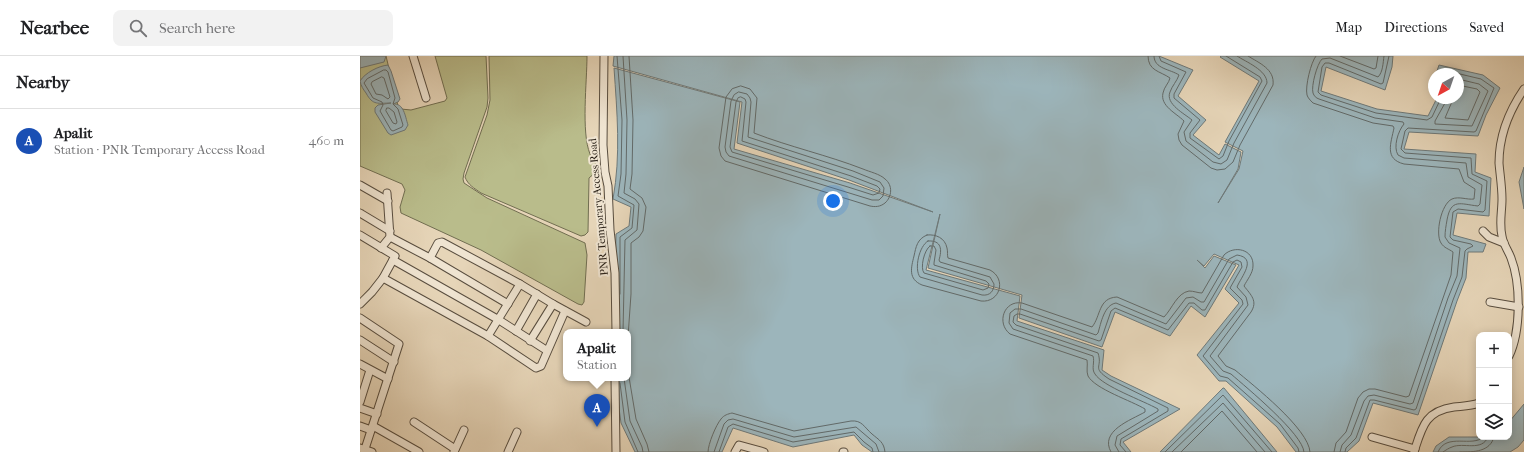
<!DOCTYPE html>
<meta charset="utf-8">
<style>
body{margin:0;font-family:"IM FELL French Canon",serif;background:#f2f2f2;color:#202124}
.controls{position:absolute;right:12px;bottom:12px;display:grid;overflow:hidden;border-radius:8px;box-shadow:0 2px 10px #0003}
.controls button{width:36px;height:36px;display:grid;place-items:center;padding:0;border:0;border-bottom:1px solid #e0e0e0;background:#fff;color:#202124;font:20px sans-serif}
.compass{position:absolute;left:1068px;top:12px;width:36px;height:36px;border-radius:50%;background:#fff;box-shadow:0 2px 10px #0003;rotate:220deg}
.you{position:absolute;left:473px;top:145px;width:14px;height:14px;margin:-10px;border:3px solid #fff;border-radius:50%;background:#1a73e8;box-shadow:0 0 0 6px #1a73e833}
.badge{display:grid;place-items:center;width:26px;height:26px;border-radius:50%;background:#8f2418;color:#fff;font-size:13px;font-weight:700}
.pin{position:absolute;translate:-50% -33px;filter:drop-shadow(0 1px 2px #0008)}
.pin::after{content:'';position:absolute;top:21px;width:14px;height:12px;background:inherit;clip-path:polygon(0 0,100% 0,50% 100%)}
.popup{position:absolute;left:203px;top:273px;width:68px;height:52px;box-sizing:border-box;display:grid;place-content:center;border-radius:8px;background:#fff;filter:drop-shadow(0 1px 3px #0005);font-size:13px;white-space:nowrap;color:#757577}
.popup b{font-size:15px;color:#202124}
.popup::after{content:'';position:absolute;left:50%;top:100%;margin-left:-8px;border:8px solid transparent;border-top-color:#fff}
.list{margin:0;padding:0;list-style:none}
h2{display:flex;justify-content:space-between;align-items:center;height:52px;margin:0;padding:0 16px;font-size:17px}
h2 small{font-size:13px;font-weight:400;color:#757577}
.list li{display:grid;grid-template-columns:26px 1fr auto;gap:12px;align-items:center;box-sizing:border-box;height:64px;padding:0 16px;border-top:1px solid #e0e0e0}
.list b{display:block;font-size:15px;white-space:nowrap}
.list p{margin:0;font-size:13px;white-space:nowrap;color:#757577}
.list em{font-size:13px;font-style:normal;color:#757577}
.icon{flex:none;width:22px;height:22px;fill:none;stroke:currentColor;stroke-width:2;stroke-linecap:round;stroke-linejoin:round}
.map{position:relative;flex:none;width:1164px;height:396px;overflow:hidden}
header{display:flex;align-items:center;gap:24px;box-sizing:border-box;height:56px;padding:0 20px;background:#fff;border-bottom:1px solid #e0e0e0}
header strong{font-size:19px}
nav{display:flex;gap:22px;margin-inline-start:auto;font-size:14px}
.search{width:280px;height:36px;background:#f2f2f2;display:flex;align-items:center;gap:10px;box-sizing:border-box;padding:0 14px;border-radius:8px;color:#757577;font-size:15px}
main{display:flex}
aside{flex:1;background:#fff}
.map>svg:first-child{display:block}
.green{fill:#b9bc8b;stroke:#716e51}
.water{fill:#9cb5bb;stroke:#6e7979}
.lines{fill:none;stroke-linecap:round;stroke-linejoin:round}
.shore{stroke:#626a69;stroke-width:1}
.minor-casing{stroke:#584d3f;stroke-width:9}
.minor{stroke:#efe4d1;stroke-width:7}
.labels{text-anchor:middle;stroke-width:4;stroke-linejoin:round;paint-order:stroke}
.street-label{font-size:11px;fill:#292017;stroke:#efe4d1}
</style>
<header>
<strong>Nearbee</strong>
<div class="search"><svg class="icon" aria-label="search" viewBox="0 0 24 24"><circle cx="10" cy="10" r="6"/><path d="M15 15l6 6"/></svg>Search here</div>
<nav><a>Map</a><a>Directions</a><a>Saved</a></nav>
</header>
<main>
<aside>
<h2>Nearby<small></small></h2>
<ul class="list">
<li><span class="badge" style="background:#1a4fb4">A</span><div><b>Apalit</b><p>Station · PNR Temporary Access Road</p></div><em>460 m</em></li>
</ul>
</aside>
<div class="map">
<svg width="1164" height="396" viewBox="0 0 1164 396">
<rect width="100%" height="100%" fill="#e6d5b8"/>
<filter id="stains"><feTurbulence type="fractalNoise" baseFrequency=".005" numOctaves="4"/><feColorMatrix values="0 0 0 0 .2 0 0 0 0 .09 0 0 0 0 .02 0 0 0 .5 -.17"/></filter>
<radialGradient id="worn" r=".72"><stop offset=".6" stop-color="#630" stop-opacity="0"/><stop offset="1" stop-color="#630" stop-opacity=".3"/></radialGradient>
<g class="green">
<path d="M0 0H26L38 50 41 53 51 54 85 45 87 42 75 0H126L128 42 127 51 104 117 103 123 104 127 127 142 225 187 227 199 224 246 222 249 218 248 121 194 41 157 40 151 45 134 42 128 0 110Z"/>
<path d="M129 0H227C227 26 221 76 230 98 231 103 235 106 238 111L236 116 229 122 228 176 225 179 221 180 121 137C114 132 108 129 105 121L127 59 130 44Z"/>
</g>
<g class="water">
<path d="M0 0H26L24 6 0 12Z"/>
<path d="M254 0H799L833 14 818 40 846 64 833 79 859 99 865 88 881 96 878 113 858 147 879 113 883 95 865 86 899 25 860 1 861 0H1033L1032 11 1025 34 966 11 961 35 1017 53 1068 60 1077 42H1098V18H1076L1079 9 1123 19 1140 32 1126 59 1118 80 1049 76 1044 93 1116 98 1115 116 1131 122 1129 160 1097 157 1093 179 1126 188 1123 196H1108L1106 222 1097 245 1058 359 1013 347 999 385 987 396H936L917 371 866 325H859L837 299 879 247 865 233 879 209 854 198 844 210 837 204 845 212 854 200 876 209 845 261 831 250 810 280 755 256 742 291 659 262 662 239 568 212 580 158 566 214 660 240 657 265 744 294 742 314 751 320 820 353 763 386 771 396H512L502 389 494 379 433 391 373 372 362 396H275L261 367 255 322H268V276H254L256 178 269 170 271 151 253 143C261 99 257 56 254 12L380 46 374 93 490 127 573 156 489 124 377 87 382 46 253 10Z"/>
<path d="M28 9 31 15 40 43 38 46 33 48C44 47 45 60 48 69L45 74 31 79 28 77 15 56V52L18 49 31 47C18 47 13 50 6 37 3 33 1 30 0 25 5 17 18 10 28 9Z"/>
<path d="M1164 111V153L1159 126Z"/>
<path d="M864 332 917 396H800L863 332Z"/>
<path d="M1164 348V384L1158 391 1150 396H1073L1076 390 1089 381H1149V366Z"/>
</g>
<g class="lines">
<g class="shore">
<path d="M257 0 262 64 261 118 258 140 274 149 272 172 260 181V238"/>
<path d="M263 0 267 64 266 118 264 137 275 143 279 148 277 174 265 184 263 276"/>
<path d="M788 0C788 15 800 15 810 22 809 27 804 31 803 37 800 50 816 57 824 65L818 78 819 84 822 89 851 112 857 114 865 113 873 106 880 89 913 29C915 13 899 7 888 0"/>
<path d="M794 0C794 13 810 13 819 19 817 25 812 30 810 36 805 48 825 58 832 64L824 76 826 85 853 106 861 108 867 104 874 87 907 27C907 14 886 6 877 0"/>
<path d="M799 0 801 5 826 16 814 38V42L840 64 830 77V82L859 103 863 100 869 85 902 25 900 21 866 0"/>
<path d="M956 0C951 6 945 30 947 39 948 42 950 44 953 47L1013 67 1033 70 1034 72C1031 87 1024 103 1044 108L1099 113 1104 126 1115 133 1114 143C1107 144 1099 140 1092 143 1081 148 1075 178 1081 187 1084 192 1089 193 1093 196L1091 219 1049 340 1046 341 1015 333H1009L1003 336 998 342 986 376 976 387 974 396"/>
<path d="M980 0 1014 13 1016 12 1018 0"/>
<path d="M1029 0 1023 27 1021 28 969 7H965L962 11 958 36 961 39 1016 57 1067 64 1072 61 1081 42"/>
<path d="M24 14H26L28 16 35 42 33 48 38 53 43 69 42 71 33 75 31 74 20 55 23 49 22 46 13 42 4 27 7 23Z"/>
<path d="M22 21 24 22 30 41 28 43 22 39 16 38 11 28 12 26Z"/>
<path d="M381 30 390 33 397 42 394 77C430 91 467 99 503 113 510 116 520 118 525 123 533 129 532 141 525 147 520 151 515 151 510 150L365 105 361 100 359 92 366 41 372 33Z"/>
<path d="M379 36 387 38 390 42 391 46 388 81 493 115 520 126 524 132 523 140 519 144H512L369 100 366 96 365 91 371 45 374 39Z"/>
<path d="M381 41 385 43 386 46 382 85 491 120 517 130 520 133 519 137 513 139 488 131 372 96 370 91 376 46 378 42Z"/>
<path d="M1086 42 1085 47 1075 65V68L1112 70 1128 35 1119 28 1098 23"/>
<path d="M1092 42 1091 48 1085 62 1108 64 1120 36 1117 33 1098 29"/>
<path d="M27 52H29L34 56 37 66 36 68 33 67 26 55Z"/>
<path d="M567 179C576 178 585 182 587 192 588 196 587 199 588 202L630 214C647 223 640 247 621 245L562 229C548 223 551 212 554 200 556 191 557 183 567 179Z"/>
<path d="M568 185C582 184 582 194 579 204L580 206 630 221 634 228C634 235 630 240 622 239L560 221C554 213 559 190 568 185Z"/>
<path d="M570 190H574L576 194 574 207V209L626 225 629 228 628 232 623 234 564 217C560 212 564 194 570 190Z"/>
<path d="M268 281 271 238V187L279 181 283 175 286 151 282 142 270 133 272 118 273 64 269 0"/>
<path d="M268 315 276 363 287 388 289 396"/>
<path d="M264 322 270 365 282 391 283 396"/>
<path d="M260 327 265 366 278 396"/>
<path d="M348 396C348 388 356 369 361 363 364 359 368 358 372 357L434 375 491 365C502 364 504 371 512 378 519 384 524 386 525 396"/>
<path d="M354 396 364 368 368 364 373 363 434 381 496 371 516 388 519 396"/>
<path d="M359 396 368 371 373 368 433 386 494 376 504 386 512 392 513 396"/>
<path d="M751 396C739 375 771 364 785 356V353C772 345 735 333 728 320 726 315 728 309 727 304L650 278C636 267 644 244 662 247L732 271C741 260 738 242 757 241L804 261C812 253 817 237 829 235 834 235 838 237 842 237L864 199C874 189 894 193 893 210 893 217 887 224 884 230 891 239 898 245 891 256L858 300 866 310 875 314C893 329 949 373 950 396"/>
<path d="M759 396 755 389 757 380 798 355V353C784 345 742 330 735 318 731 313 735 306 733 300L653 273 649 267 650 257 655 253H661L736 279 738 277C741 267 744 249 756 247L806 268 826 242 833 241 841 246H844L869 203 877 199C898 202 881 221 877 231L886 241 888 249 850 300 863 315 871 318C887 332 943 378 944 396"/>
<path d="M766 396 760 389 761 383 808 355V352L749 323C731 311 743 312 738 297L656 269 653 266 654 260 657 258H660L739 285 741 284 751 255 755 252 808 274 829 247H834L842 254H845L873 206 877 204 881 206 882 211 870 232 882 244 883 248 843 300 860 320 868 322 920 368 938 392 939 396"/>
<path d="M805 396 863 339 912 396"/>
<path d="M812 396 863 347 905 396"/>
<path d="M821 396 862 355 897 396"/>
<path d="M980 396 982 389 991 379 1004 345 1008 340 1014 339 1050 348 1053 347 1088 242 1097 220 1100 192 1089 187 1085 181C1085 175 1086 170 1087 164 1091 142 1100 148 1118 150L1120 148 1122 129 1108 121 1106 107 1044 102 1038 99C1033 91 1038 75 1044 68L1043 66 1015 62 959 43C956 42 954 40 953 37 951 30 957 8 962 3L970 2 1018 21C1023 16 1023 7 1024 0"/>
<path d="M985 396 986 392 996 382 1010 344H1014L1054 354 1056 353 1093 244 1102 221 1105 195 1107 193 1113 190 1111 188 1093 184 1090 181 1093 156 1098 153 1123 156 1125 154 1127 125 1112 118 1111 102 1045 97 1041 93 1045 75 1048 72 1114 76 1116 75 1134 32 1121 23 1083 14 1080 18"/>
<path d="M1078 396C1086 376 1113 392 1123 381"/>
<path d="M1083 396C1086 394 1089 392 1092 391 1103 386 1122 396 1128 381"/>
<path d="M1100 396C1114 396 1130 396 1134 381"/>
</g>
<g class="minor-casing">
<g id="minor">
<path d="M53 0 66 42"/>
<path d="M244 0 243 89 245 116 248 130 250 174 255 217 256 276"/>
<path d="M0 129 28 145"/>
<path d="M0 157 30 175"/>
<path d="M1123 175 1129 181 1144 187"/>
<path d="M0 179 35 200 23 222 128 280 176 312 181 310 205 255"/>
<path d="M30 181 70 202 148 248"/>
<path d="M21 192 30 181 27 137"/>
<path d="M70 202 78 187 82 186 160 228 193 248 226 266"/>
<path d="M33 204 139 264 186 294"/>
<path d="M1130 246 1159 251"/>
<path d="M0 248 12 236 23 222"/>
<path d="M0 262 39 288 4 396"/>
<path d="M156 275 177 238"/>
<path d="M128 280 160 228"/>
<path d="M0 284 34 306"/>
<path d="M170 285 193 248"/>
<path d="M1149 300C1161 275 1161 228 1151 202 1148 194 1143 188 1142 180 1139 167 1142 156 1142 143 1142 131 1140 119 1139 107 1139 80 1149 55 1164 33"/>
<path d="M0 308 28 323"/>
<path d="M255 322 256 396"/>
<path d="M0 346 10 314"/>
<path d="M0 352 17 358"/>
<path d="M54 366 95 393"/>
<path d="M0 370 11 374"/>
<path d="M13 370 59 396"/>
<path d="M1012 381 1055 393"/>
<path d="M0 392 12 396"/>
<path d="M94 396 104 374"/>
<path d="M148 396 157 376"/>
<path d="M375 396 379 389 404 396"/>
<path d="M483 396H484"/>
<path d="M1054 396C1062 371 1065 355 1094 351 1103 350 1111 350 1119 347"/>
</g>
</g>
<use href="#minor" class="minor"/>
</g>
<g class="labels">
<g class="street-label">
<text transform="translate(238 151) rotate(-95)" y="4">PNR Temporary Access Road</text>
</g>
</g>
<rect width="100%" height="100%" filter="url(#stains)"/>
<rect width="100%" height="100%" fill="url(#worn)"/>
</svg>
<div class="controls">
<button>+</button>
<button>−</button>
<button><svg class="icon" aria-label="layers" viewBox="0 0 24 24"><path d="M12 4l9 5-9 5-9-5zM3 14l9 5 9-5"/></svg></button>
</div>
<svg class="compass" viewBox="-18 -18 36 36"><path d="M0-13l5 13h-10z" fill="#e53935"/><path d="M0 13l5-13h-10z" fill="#757577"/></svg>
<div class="you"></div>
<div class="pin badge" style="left:237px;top:371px;background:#1a4fb4">A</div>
<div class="popup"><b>Apalit</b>Station</div>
</div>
</main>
